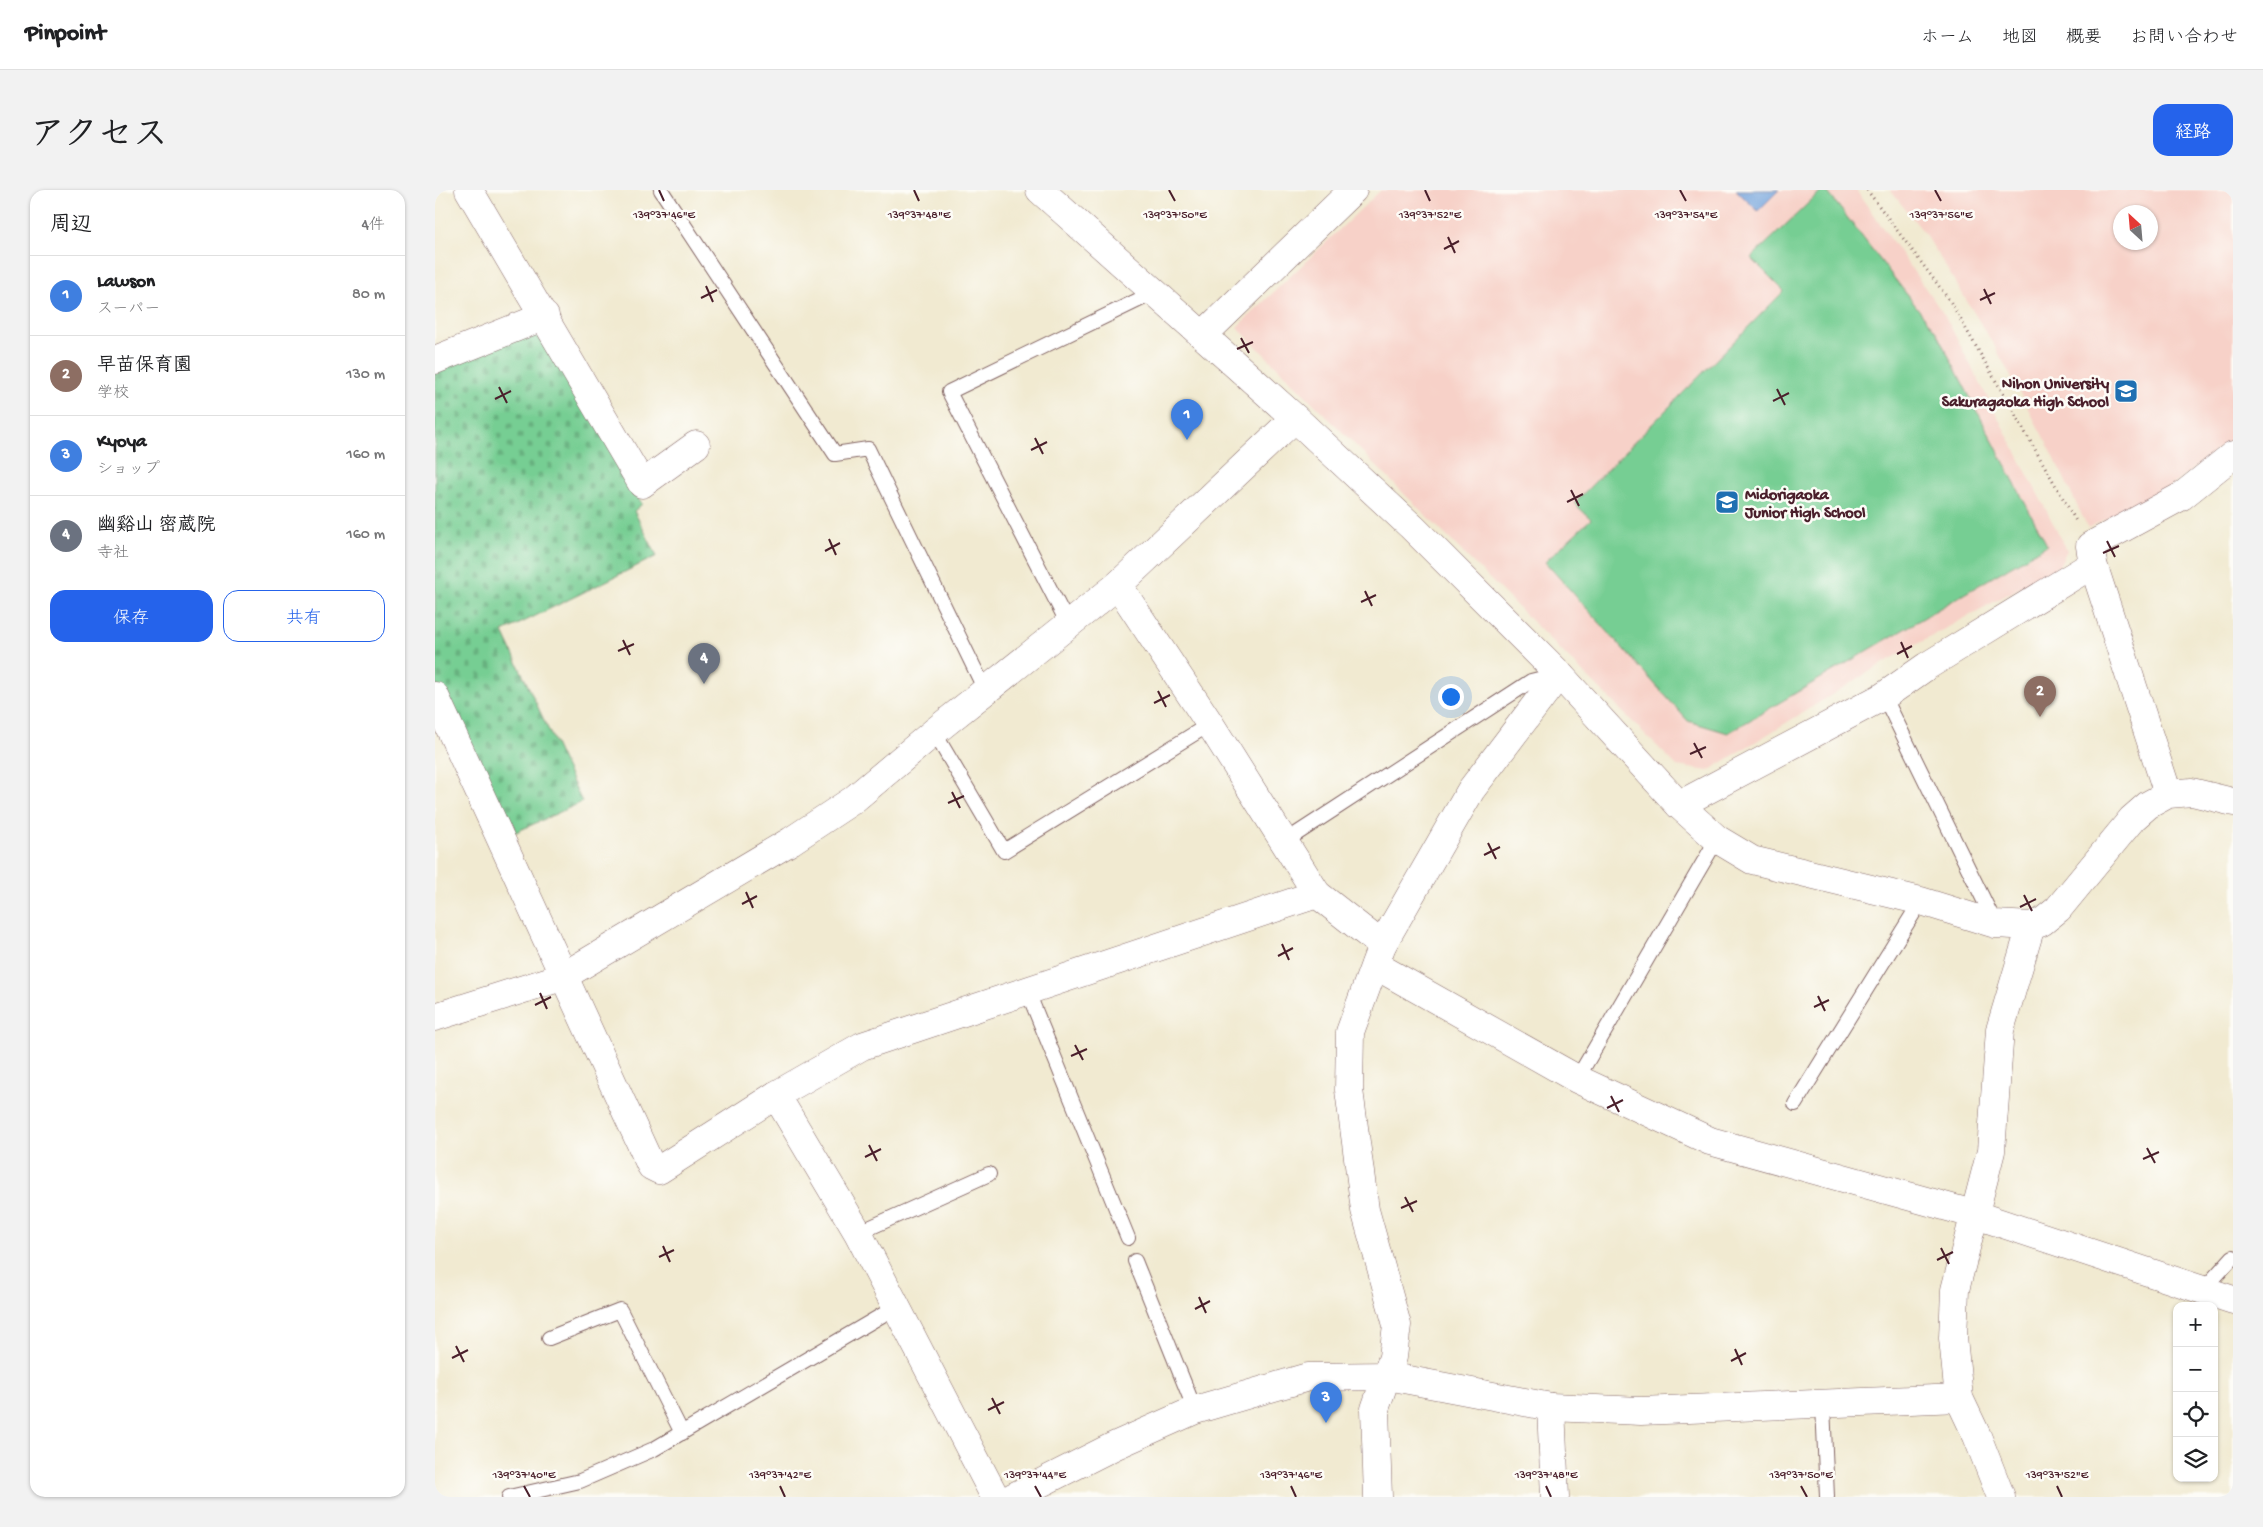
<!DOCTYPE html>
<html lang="ja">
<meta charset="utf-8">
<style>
body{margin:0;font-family:"Gochi Hand","Klee One",sans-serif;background:#f2f2f2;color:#202124}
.controls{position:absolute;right:15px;bottom:15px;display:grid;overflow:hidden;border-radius:10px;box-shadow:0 1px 4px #0004}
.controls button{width:45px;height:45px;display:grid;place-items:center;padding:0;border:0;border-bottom:1px solid #e0e0e0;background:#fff;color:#202124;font:25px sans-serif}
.compass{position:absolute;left:1678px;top:15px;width:45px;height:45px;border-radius:50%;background:#fff;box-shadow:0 1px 4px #0004;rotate:334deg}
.you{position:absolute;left:1015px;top:506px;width:18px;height:18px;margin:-12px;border:4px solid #fff;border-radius:50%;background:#1a73e8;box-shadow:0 0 0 8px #1a73e833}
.badge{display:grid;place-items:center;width:32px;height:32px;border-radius:50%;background:#2563eb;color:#fff;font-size:16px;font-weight:700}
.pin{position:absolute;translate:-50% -41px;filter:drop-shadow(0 1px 2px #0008)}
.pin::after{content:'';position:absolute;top:26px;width:18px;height:15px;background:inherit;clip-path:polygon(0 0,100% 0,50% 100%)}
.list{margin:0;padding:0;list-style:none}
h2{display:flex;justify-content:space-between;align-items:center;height:65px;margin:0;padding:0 20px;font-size:21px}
h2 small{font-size:16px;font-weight:400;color:#757577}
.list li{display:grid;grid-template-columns:32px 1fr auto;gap:15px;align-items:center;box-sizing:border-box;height:80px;padding:0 20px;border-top:1px solid #e0e0e0}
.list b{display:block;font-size:19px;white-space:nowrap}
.list p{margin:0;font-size:16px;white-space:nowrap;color:#757577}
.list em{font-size:16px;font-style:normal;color:#757577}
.actions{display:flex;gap:10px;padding:15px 20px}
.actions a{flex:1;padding:11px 0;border:1px solid #2563eb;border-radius:15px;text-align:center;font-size:18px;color:#2563eb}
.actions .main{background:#2563eb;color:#fff}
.icon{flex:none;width:28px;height:28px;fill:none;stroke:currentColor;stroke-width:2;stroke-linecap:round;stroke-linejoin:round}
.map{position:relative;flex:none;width:1798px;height:1307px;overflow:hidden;border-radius:15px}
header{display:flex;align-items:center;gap:30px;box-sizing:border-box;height:70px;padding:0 25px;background:#fff;border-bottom:1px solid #e0e0e0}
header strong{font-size:24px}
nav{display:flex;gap:28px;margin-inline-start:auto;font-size:18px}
.intro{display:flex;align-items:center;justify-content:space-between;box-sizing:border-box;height:120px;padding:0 30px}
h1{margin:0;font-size:35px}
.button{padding:12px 22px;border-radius:15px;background:#2563eb;color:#fff;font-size:18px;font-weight:700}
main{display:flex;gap:30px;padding:0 30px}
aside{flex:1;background:#fff;border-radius:15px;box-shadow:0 1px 4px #0004}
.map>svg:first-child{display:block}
.built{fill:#f7d1c8;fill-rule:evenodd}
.cemetery{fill:url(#cemetery-stones);stroke:#60765f}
.garden{fill:#76ce93;stroke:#60765f}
.water{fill:#72a3dc;stroke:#5e6184}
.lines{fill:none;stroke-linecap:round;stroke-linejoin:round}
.service-casing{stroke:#846665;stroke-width:16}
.minor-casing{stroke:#846665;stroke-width:29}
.tertiary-casing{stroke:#846665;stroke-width:29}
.path{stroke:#846665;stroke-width:3;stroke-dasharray:1 4;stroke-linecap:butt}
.service{stroke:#fff;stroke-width:14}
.minor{stroke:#fff;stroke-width:28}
.tertiary{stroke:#fff;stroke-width:28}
.ticks{fill:none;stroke:#4a1f2b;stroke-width:2}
.labels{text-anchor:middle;stroke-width:5;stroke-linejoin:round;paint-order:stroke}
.poi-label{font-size:16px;font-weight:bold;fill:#4a1f2b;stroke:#fdfcf7;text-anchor:end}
.ticks-label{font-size:12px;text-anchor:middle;fill:#4a1f2b;stroke:#fdfcf7;stroke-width:5;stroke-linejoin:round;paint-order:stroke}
</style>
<header>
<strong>Pinpoint</strong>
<nav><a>ホーム</a><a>地図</a><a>概要</a><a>お問い合わせ</a></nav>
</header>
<div class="intro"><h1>アクセス</h1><a class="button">経路</a></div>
<main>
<aside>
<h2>周辺<small>4件</small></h2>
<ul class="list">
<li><span class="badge" style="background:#3f7fe0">1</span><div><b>Lawson</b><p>スーパー</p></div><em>80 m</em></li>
<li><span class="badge" style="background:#8d6e63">2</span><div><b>早苗保育園</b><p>学校</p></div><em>130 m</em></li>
<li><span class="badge" style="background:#3f7fe0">3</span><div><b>Kyoya</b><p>ショップ</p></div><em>160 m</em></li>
<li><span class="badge" style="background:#6b7280">4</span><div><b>幽谿山 密蔵院</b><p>寺社</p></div><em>160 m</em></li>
</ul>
<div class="actions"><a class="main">保存</a><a>共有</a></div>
</aside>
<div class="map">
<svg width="1798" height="1307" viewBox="0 0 1798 1307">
<defs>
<pattern id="cemetery-stones" width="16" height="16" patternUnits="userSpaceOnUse" patternTransform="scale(1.25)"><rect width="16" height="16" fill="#76ce93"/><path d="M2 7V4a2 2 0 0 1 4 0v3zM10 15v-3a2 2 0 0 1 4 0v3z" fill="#68b07f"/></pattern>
</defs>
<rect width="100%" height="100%" fill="#fdfcf7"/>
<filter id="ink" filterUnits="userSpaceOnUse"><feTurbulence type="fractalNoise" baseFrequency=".02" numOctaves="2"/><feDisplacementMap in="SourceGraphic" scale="10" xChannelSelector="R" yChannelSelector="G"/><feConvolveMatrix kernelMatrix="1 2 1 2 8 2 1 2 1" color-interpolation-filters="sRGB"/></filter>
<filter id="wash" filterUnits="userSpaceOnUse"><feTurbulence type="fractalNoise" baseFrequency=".0096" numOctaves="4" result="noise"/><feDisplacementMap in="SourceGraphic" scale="20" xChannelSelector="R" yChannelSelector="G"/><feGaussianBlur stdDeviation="1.12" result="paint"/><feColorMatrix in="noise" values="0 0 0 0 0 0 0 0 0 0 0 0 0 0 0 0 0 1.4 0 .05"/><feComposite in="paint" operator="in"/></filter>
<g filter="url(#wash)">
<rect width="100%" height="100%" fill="#f1ead1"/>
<g class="built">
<path d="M946 0H1421L1510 126 1632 360 1624 376 1450 472 1273 581 1242 576 802 137Z"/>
<path d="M1455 0H1798V247L1734 298 1653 338 1617 263 1559 155 1491 45ZM1686 22H1716V52H1686Z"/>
</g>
<path class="cemetery" d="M106 132 207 314 199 321 222 366 68 442 147 612 70 647 0 492V179Z"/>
<path class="garden" d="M1387 0H1391L1501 142 1612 355 1293 543 1253 531 1110 372 1156 329 1139 313 1349 101 1316 68Z"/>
<path class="water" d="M1301 0H1344L1323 21Z"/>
</g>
<g filter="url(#ink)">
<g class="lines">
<g class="service-casing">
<g id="service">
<path d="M226 0 400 264 433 259 550 500"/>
<path d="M633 434 514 202 720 102"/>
<path d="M1449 506 1560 733"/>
<path d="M499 542 569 661 775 534"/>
<path d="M849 652 1096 491 1120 485"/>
<path d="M592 800 693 1048"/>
<path d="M1142 889 1282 649"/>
<path d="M1360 914 1486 711"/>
<path d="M423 1043 554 984"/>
<path d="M700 1071 760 1220"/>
<path d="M1768 1100 1798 1067"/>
<path d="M114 1148 185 1120 247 1243"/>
<path d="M1388 1215 1392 1307"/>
<path d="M74 1307 145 1291 219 1259 461 1117"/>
</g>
</g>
<g class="minor-casing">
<g id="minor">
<path d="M34 0 207 294 261 255"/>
<path d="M0 170 110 126"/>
<path d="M683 395 775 534 882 704 947 755"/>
<path d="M0 506 216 976 224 980 341 905 427 856 882 704"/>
<path d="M1733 604 1658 374 1655 356 1747 306 1798 265"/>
<path d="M1244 615 1449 506 1492 476 1658 374"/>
<path d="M940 775 1142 889 1275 951 1538 1024 1798 1110"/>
<path d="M0 827 127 787 356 651 418 610 499 542 683 395 860 228"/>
<path d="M341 905 423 1043 560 1307"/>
<path d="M1116 1217 1120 1307"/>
<path d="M578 1307 679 1256 760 1220 873 1187 953 1186 1116 1217 1206 1221 1524 1208"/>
<path d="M943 1307 940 1219 958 1167 962 1135 930 1020 914 900 915 842 947 755 1036 600 1124 484"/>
<path d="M1566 1307 1542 1246 1524 1208 1518 1148 1520 1100 1556 961 1565 840 1596 736"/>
</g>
</g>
<g class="tertiary-casing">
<g id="tertiary">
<path d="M605 0 860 228 978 338 1124 484 1244 615 1282 649 1317 670 1486 711 1560 734 1596 736 1607 732 1623 719 1697 629 1713 615 1733 604 1757 602 1798 612"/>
<path d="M768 145 918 0"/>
</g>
</g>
<path class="path" d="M1432 0 1515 111 1641 331"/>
<use href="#service" class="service"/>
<use href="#minor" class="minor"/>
<use href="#tertiary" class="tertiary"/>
</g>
</g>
<path class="ticks" d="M224 0 229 11M479 0 484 11M734 0 740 11M990 0 995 11M1245 0 1251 11M1500 0 1506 11M1013 47 1020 63M1009 59 1024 51M271 96 278 112M1549 99 1556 114M266 108 282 100M1545 110 1560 103M806 148 814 163M802 159 818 152M64 197 72 213M1342 199 1350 215M60 209 76 201M1338 211 1354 203M600 248 608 264M596 260 612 252M1136 300 1144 316M1132 312 1148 304M394 349 401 365M1672 351 1680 367M390 361 405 353M1668 363 1684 356M930 401 937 416M926 412 941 405M188 450 195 465M1466 452 1473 468M183 461 199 454M1462 464 1477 456M723 501 731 517M719 513 735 505M1259 553 1267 568M1255 564 1271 557M517 602 525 618M513 613 529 606M1053 653 1061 669M1049 665 1065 657M311 702 318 718M1589 705 1597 721M307 714 322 706M1585 717 1601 709M847 754 854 770M843 766 858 758M105 803 112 819M1383 806 1390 821M100 815 116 807M1379 817 1394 810M640 855 648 870M636 866 652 859M1176 906 1184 922M1172 918 1188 910M434 955 442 971M1712 958 1720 973M430 967 446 959M1708 969 1724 962M970 1007 978 1022M966 1018 982 1011M228 1056 235 1072M1506 1058 1514 1074M224 1067 239 1060M1502 1070 1518 1062M764 1107 771 1123M760 1119 775 1111M21 1156 29 1172M1300 1159 1307 1175M17 1168 33 1160M1296 1171 1311 1163M557 1208 565 1224M553 1220 569 1212M89 1296 95 1307M345 1296 350 1307M600 1296 606 1307M856 1296 861 1307M1111 1296 1116 1307M1366 1296 1372 1307M1622 1296 1627 1307"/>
<defs>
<g id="school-square" transform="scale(1.25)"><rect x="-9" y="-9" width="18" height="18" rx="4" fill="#1f6fb2" stroke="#fdfcf7"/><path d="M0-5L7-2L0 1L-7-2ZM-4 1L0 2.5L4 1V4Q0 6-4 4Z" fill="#fff"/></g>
</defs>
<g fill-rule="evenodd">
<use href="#school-square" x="1691" y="201"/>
<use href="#school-square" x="1292" y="312"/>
</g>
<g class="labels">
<g class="poi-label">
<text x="1674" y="198">Nihon University<tspan x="1674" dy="18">Sakuragaoka High School</tspan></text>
<text x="1310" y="309" text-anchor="start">Midorigaoka<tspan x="1310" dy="18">Junior High School</tspan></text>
</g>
</g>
<g class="ticks-label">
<text x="229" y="28">139°37'46"E</text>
<text x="484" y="28">139°37'48"E</text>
<text x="740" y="28">139°37'50"E</text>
<text x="995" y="28">139°37'52"E</text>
<text x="1251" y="28">139°37'54"E</text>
<text x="1506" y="28">139°37'56"E</text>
<text x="89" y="1288">139°37'40"E</text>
<text x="345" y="1288">139°37'42"E</text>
<text x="600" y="1288">139°37'44"E</text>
<text x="856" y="1288">139°37'46"E</text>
<text x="1111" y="1288">139°37'48"E</text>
<text x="1366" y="1288">139°37'50"E</text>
<text x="1622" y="1288">139°37'52"E</text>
</g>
</svg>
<div class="controls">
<button>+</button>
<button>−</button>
<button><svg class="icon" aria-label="locate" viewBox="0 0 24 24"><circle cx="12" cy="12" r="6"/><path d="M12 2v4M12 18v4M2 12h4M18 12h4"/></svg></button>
<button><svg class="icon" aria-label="layers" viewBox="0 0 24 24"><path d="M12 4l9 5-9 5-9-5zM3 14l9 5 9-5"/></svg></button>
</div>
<svg class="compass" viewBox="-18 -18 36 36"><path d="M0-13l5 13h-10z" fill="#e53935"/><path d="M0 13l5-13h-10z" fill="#757577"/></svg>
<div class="you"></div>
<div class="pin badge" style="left:752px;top:250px;background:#3f7fe0">1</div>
<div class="pin badge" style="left:1605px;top:527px;background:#8d6e63">2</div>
<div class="pin badge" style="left:891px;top:1233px;background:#3f7fe0">3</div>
<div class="pin badge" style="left:269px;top:494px;background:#6b7280">4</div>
</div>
</main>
